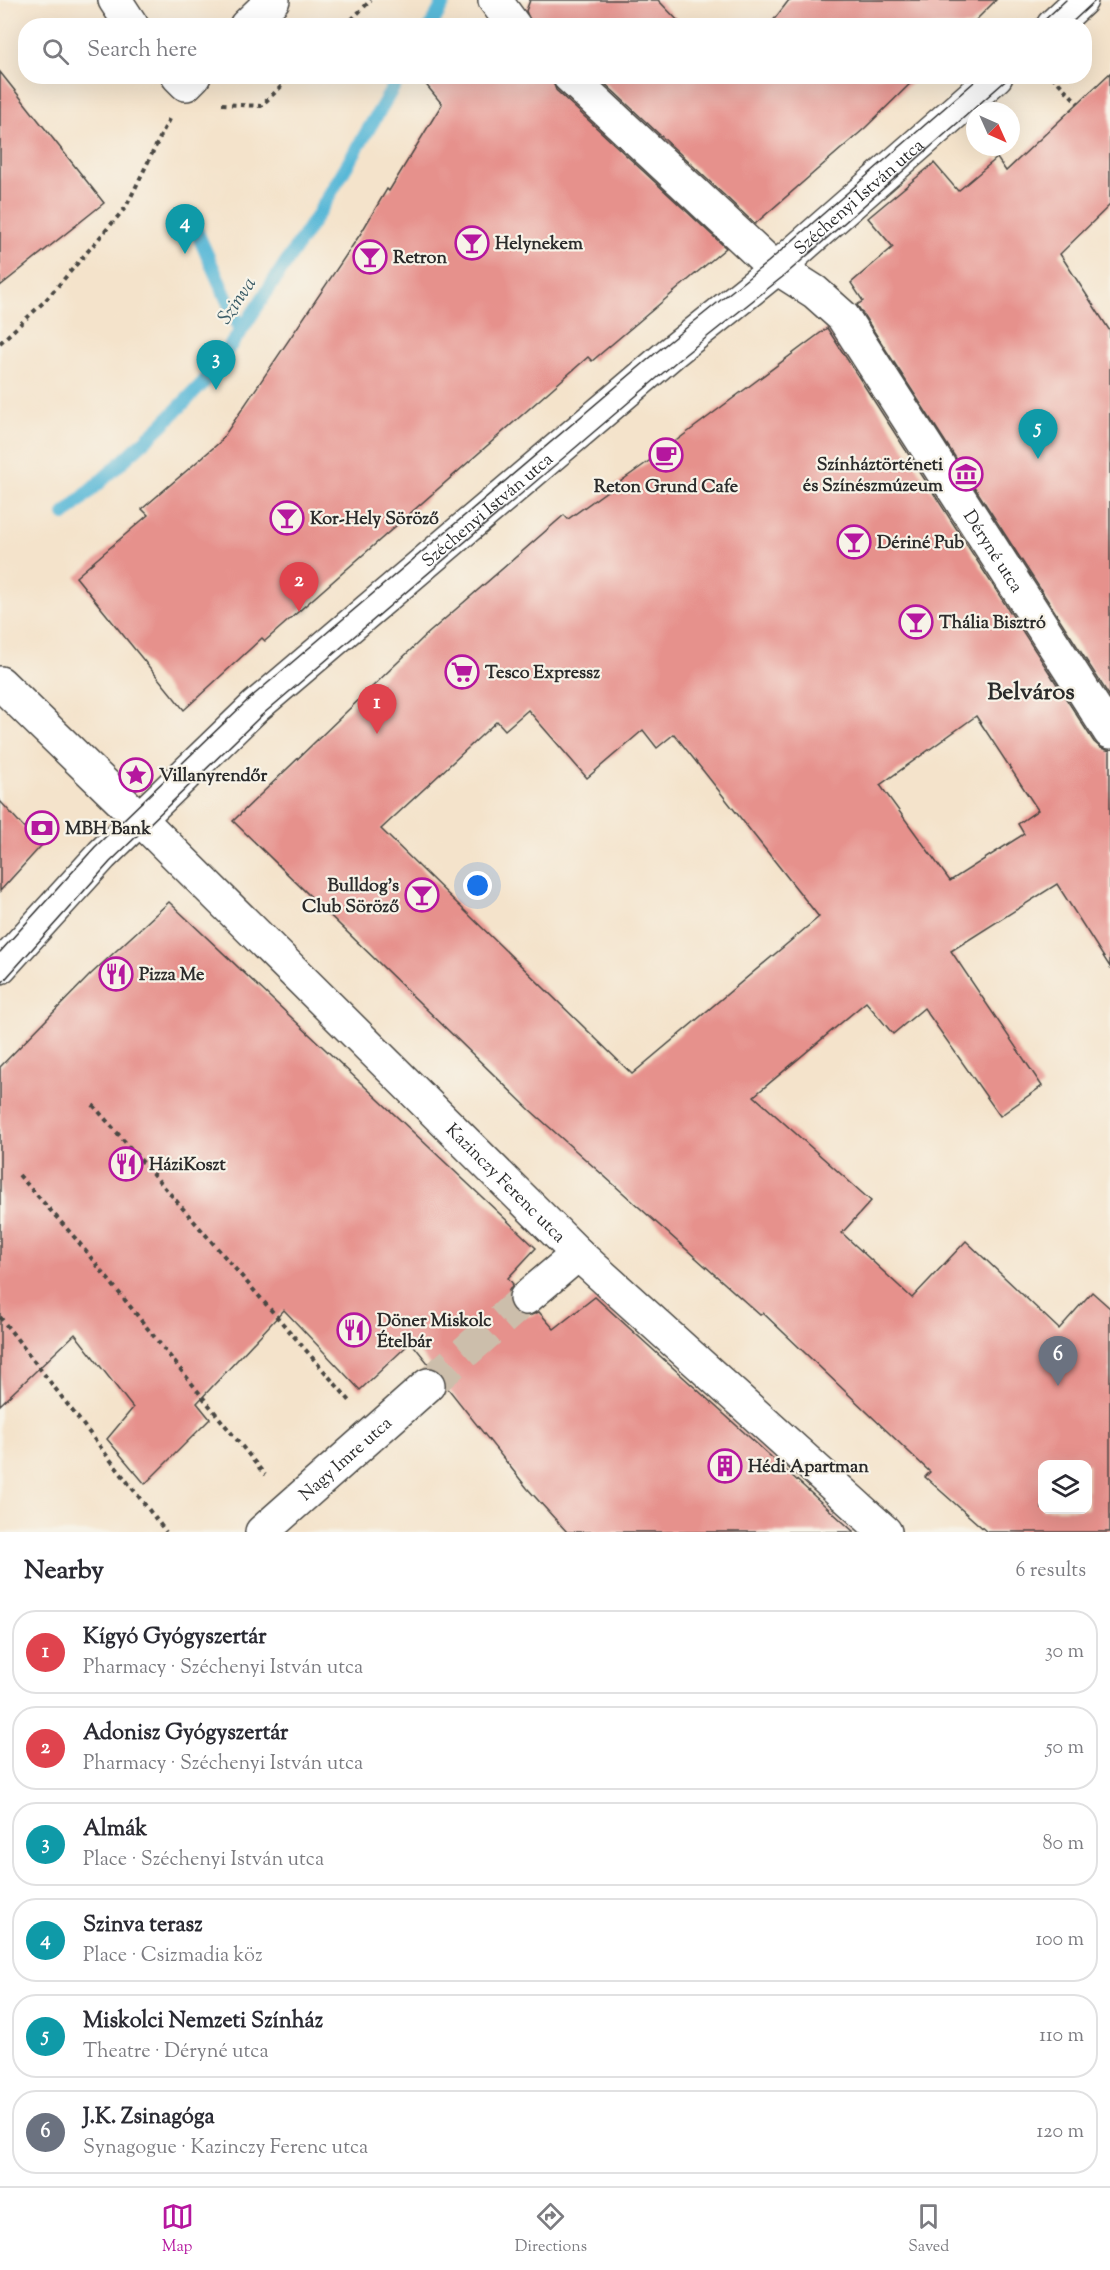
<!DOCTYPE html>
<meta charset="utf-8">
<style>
body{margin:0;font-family:"Sorts Mill Goudy",serif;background:#f7f7f7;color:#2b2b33}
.controls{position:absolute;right:18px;bottom:18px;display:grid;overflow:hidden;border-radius:12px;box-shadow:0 6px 24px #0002}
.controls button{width:54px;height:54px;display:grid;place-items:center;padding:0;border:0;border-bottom:2px solid #e1e1e2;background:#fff;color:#2b2b33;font:30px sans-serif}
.compass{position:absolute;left:966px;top:102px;width:54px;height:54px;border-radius:50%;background:#fff;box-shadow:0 6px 24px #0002;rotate:135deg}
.you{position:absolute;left:478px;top:886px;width:21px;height:21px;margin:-15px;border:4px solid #fff;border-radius:50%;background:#1a73e8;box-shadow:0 0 0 9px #1a73e833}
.badge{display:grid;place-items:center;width:39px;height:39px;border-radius:50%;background:#b5179e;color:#fff;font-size:20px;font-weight:700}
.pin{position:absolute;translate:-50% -50px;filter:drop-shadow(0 2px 3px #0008)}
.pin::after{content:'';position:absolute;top:32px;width:21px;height:18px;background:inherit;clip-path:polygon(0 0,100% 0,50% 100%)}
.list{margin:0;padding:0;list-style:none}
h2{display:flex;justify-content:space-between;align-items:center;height:78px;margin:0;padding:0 24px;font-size:26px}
h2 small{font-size:20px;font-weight:400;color:#7c7c81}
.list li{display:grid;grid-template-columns:39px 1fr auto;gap:18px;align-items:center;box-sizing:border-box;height:84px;margin:0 12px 12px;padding:0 12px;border:2px solid #e1e1e2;border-radius:24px}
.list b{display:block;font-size:22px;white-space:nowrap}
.list p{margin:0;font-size:20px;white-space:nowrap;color:#7c7c81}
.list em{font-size:20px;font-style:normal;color:#7c7c81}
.icon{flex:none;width:33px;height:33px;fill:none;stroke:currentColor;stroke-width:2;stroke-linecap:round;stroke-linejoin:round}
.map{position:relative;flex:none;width:1110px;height:1532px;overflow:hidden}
.search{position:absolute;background:#fff;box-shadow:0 6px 24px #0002;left:18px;right:18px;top:18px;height:66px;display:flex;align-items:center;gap:15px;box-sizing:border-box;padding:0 21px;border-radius:24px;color:#7c7c81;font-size:22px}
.sheet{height:654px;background:#fff}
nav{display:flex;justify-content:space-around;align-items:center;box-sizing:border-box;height:84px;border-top:2px solid #e1e1e2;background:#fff;font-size:16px;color:#7c7c81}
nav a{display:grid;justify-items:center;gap:3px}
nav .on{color:#b5179e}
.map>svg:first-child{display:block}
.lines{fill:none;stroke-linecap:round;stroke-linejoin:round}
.stream{stroke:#59b8d7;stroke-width:14}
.building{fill:#e6918c;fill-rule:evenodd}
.minor-tunnel{stroke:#ccbeab;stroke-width:33;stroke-dasharray:33 16;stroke-linecap:butt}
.pedestrian-casing{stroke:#494743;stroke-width:36}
.minor-casing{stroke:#494743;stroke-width:36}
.path{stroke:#494743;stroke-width:4;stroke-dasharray:4.5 4.5;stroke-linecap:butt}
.pedestrian{stroke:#fff;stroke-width:33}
.minor{stroke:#fff;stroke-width:33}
.tram{stroke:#2b2b2b;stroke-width:1.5}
.labels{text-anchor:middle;stroke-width:4.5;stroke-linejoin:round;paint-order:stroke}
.street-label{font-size:18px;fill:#2b2b2b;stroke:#f7f3e8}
.poi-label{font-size:18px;font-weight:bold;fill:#2b2b2b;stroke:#f7f3e8;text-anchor:start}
.water-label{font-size:20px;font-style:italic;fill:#3b5c67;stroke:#f7f3e8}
.district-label{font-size:24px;font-weight:bold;fill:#2b2b2b;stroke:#f7f3e8}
</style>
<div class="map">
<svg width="1110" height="1532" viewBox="0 0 1110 1532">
<rect width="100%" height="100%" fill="#f7f3e8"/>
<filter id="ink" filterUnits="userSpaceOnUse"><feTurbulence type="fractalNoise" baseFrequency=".0167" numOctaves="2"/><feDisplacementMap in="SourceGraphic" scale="12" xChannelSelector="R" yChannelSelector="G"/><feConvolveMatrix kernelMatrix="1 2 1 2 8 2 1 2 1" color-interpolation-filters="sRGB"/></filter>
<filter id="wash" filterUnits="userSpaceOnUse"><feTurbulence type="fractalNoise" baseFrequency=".008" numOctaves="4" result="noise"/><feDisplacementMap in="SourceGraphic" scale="24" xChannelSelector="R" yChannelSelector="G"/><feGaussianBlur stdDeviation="1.35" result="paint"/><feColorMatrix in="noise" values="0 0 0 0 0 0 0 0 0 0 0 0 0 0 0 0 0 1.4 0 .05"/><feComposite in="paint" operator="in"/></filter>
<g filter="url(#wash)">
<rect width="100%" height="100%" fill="#f4e3cb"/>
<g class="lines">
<g class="stream">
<path d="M431 26 445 0"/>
<path d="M196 230 241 331"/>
<path d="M65 514 161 426 203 383 241 331 318 214 400 76"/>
</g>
</g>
<g id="blocks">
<g class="building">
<path d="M530 0H658L683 26H532L526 11Z"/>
<path d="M789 0H996L970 26H769Z"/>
<path d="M0 72 104 203 0 286Z"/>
<path d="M1110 73V205L1060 254 1110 331V697L857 305 863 301 851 283 893 247 868 218 934 163 958 191 997 158 1006 171Z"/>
<path d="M419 76H551L556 90 726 248 592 361 588 357 265 641 262 638 184 710 76 577 148 515 142 509 220 442 361 233 387 189 389 191 442 104Z"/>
<path d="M597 76H918L865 128 755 224Z"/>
<path d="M827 328 1094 742 1101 748 1110 751V967L1057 884 951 951 1042 1086 1000 1116 924 1008 893 1034 866 1002 754 1096 871 1201 842 1233 912 1298 966 1241 1059 1329 1092 1292 1110 1308V1532H987L925 1477 930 1472 763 1313 760 1315 530 1110 233 821 424 637 564 515 568 519 649 461ZM528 710 587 778 643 730 657 748 674 734 819 917 632 1074 381 829 497 721 505 730ZM976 716 1038 810 1018 824 1024 834 950 881 880 785ZM1042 1464H1088V1509H1042Z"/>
<path d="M0 801 41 846 0 891Z"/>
<path d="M169 902 536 1248 508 1278 513 1284 508 1292V1301L512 1311 519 1315 529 1316 539 1312 554 1329 595 1297 854 1532H567L527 1488 446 1386 442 1373 431 1367 411 1342 360 1390 284 1310 197 1403 210 1419 145 1484 107 1439 133 1408 75 1334 0 1405V1067L91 974Z"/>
</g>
</g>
</g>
<g filter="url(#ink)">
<use href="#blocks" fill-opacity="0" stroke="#494743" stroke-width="1.5"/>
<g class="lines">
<path class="minor-tunnel" d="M428 1385 526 1298"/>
<g class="pedestrian-casing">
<g id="pedestrian">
<path d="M495 0 514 26"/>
<path d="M1053 26 1081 0"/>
<path id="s1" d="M569 76 768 262 815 292 843 317 1110 732"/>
<path id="s2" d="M140 819 578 1254"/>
<path id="s3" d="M0 967 102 855 255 707 671 353 777 268 996 76"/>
</g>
</g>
<g class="minor-casing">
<g id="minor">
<path d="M115 0 132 26"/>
<path d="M246 26 273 0"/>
<path d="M178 76 186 84 194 76"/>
<path d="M0 683 140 819"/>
<path d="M526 1298 578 1254 885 1532"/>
<path id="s4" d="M262 1532 428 1385"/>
</g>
</g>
<g class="path">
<path d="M345 26 371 0"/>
<path d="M1052 76 1078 103"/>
<path d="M222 104 261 106 292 76"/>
<path d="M0 343 45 301 126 207 169 119"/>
<path d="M93 1105 350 1401"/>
<path d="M19 1175 76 1239 265 1475"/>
<path d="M0 1317 166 1532"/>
</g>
<use href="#pedestrian" class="pedestrian"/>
<use href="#minor" class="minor"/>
<g class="tram">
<path d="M1038 26 1066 0"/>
<path d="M1068 26 1096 0"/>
<path d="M0 952 95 847 249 699 665 345 768 262 981 76"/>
<path d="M0 985 110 862 262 715 677 361 785 275 1011 76"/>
</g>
</g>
</g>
<defs>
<g id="bar-ring" transform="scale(1.725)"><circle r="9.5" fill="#f7f3e8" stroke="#b5179e" stroke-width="1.5"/><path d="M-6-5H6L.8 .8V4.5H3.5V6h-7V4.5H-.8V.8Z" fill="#b5179e"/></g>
<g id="cafe-ring" transform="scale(1.725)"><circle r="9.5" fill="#f7f3e8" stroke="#b5179e" stroke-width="1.5"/><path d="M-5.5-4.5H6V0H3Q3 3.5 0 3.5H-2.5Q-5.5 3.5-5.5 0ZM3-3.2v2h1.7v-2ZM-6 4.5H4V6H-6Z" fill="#b5179e"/></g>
<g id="museum-ring" transform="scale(1.725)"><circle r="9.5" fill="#f7f3e8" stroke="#b5179e" stroke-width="1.5"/><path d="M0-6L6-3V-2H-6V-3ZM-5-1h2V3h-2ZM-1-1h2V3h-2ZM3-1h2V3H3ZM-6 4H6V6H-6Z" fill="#b5179e"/></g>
<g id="supermarket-ring" transform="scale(1.725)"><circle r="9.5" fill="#f7f3e8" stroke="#b5179e" stroke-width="1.5"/><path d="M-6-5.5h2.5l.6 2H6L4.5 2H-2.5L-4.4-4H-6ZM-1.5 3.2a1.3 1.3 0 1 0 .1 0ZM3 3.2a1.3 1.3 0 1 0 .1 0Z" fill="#b5179e"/></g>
<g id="sight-ring" transform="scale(1.725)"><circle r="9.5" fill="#f7f3e8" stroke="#b5179e" stroke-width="1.5"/><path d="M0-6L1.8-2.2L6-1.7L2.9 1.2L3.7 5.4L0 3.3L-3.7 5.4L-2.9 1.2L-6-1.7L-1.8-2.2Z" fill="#b5179e"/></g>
<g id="bank-ring" transform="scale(1.725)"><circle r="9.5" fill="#f7f3e8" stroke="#b5179e" stroke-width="1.5"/><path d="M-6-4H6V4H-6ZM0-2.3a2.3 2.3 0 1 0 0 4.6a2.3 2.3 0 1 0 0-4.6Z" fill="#b5179e"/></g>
<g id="restaurant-ring" transform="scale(1.725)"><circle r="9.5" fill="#f7f3e8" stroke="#b5179e" stroke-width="1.5"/><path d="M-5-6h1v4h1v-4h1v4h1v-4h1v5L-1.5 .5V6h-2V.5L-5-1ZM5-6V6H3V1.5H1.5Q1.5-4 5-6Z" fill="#b5179e"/></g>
<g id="building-ring" transform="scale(1.725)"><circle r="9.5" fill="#f7f3e8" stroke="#b5179e" stroke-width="1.5"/><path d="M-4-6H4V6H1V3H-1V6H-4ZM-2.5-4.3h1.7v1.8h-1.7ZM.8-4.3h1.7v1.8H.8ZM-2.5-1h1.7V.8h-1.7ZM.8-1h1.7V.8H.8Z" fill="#b5179e"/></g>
</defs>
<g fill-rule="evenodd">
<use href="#bar-ring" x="472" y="243"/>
<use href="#bar-ring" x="370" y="257"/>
<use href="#cafe-ring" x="666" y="455"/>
<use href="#museum-ring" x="966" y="474"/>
<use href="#bar-ring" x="287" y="518"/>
<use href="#bar-ring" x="854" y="542"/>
<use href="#bar-ring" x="916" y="622"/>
<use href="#supermarket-ring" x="462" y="672"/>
<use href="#sight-ring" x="136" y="775"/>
<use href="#bank-ring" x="42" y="828"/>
<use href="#bar-ring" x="422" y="895"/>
<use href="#restaurant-ring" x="116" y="974"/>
<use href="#restaurant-ring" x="126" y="1164"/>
<use href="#restaurant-ring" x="354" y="1330"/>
<use href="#building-ring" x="725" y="1466"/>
</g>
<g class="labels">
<g class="street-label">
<text dy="6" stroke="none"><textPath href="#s3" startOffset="1155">Széchenyi István utca</textPath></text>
<text dy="6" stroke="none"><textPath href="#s3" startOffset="669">Széchenyi István utca</textPath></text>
<text dy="6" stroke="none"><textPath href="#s1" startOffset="644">Déryné utca</textPath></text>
<text dy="6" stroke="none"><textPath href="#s2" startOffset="516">Kazinczy Ferenc utca</textPath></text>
<text dy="6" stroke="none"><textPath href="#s4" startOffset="111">Nagy Imre utca</textPath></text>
</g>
<g class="poi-label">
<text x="495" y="249">Helynekem</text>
<text x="393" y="263">Retron</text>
<text x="943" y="470" text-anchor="end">Színháztörténeti<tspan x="943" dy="21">és Színészmúzeum</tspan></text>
<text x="666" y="492" text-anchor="middle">Reton Grund Cafe</text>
<text x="310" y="524">Kor-Hely Söröző</text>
<text x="877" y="548">Dériné Pub</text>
<text x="939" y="628">Thália Bisztró</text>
<text x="485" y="678">Tesco Expressz</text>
<text x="159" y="781">Villanyrendőr</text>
<text x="65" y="834">MBH Bank</text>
<text x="399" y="891" text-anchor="end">Bulldog's<tspan x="399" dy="21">Club Söröző</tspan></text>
<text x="139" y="980">Pizza Me</text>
<text x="149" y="1170">HáziKoszt</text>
<text x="377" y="1326">Döner Miskolc<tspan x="377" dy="21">Ételbár</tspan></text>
<text x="748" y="1472">Hédi Apartman</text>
</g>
<g class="water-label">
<text transform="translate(236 300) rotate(-56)" y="7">Szinva</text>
</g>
<g class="district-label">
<text x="1031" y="699">Belváros</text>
</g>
</g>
</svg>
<div class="controls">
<button><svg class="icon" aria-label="layers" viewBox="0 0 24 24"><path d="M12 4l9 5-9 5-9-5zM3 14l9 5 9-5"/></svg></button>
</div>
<svg class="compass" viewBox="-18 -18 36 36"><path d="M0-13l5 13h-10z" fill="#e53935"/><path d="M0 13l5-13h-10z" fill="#7c7c81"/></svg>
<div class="you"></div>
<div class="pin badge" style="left:377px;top:734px;background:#e0444e">1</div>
<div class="pin badge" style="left:299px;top:612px;background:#e0444e">2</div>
<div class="pin badge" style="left:216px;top:390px;background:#0f9aa8">3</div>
<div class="pin badge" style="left:185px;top:254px;background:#0f9aa8">4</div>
<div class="pin badge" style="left:1038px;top:459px;background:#0f9aa8">5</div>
<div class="pin badge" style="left:1058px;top:1386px;background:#6b7280">6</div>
<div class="search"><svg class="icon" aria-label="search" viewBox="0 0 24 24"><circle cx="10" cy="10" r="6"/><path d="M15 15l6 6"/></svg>Search here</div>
</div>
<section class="sheet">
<h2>Nearby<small>6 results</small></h2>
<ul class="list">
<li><span class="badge" style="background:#e0444e">1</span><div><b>Kígyó Gyógyszertár</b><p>Pharmacy · Széchenyi István utca</p></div><em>30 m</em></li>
<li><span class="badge" style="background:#e0444e">2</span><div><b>Adonisz Gyógyszertár</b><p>Pharmacy · Széchenyi István utca</p></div><em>50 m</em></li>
<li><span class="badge" style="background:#0f9aa8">3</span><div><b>Almák</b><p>Place · Széchenyi István utca</p></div><em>80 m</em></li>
<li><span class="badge" style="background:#0f9aa8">4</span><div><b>Szinva terasz</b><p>Place · Csizmadia köz</p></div><em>100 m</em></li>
<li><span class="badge" style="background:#0f9aa8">5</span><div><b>Miskolci Nemzeti Színház</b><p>Theatre · Déryné utca</p></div><em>110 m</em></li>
<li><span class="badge" style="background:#6b7280">6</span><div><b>J.K. Zsinagóga</b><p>Synagogue · Kazinczy Ferenc utca</p></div><em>120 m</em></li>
</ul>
</section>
<nav>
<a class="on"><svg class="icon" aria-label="map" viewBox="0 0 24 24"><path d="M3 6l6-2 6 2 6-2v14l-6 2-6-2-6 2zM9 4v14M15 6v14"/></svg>Map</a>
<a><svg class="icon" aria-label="directions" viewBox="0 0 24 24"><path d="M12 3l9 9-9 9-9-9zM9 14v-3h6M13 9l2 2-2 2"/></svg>Directions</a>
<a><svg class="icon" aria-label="saved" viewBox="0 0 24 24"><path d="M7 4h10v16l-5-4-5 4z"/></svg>Saved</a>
</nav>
